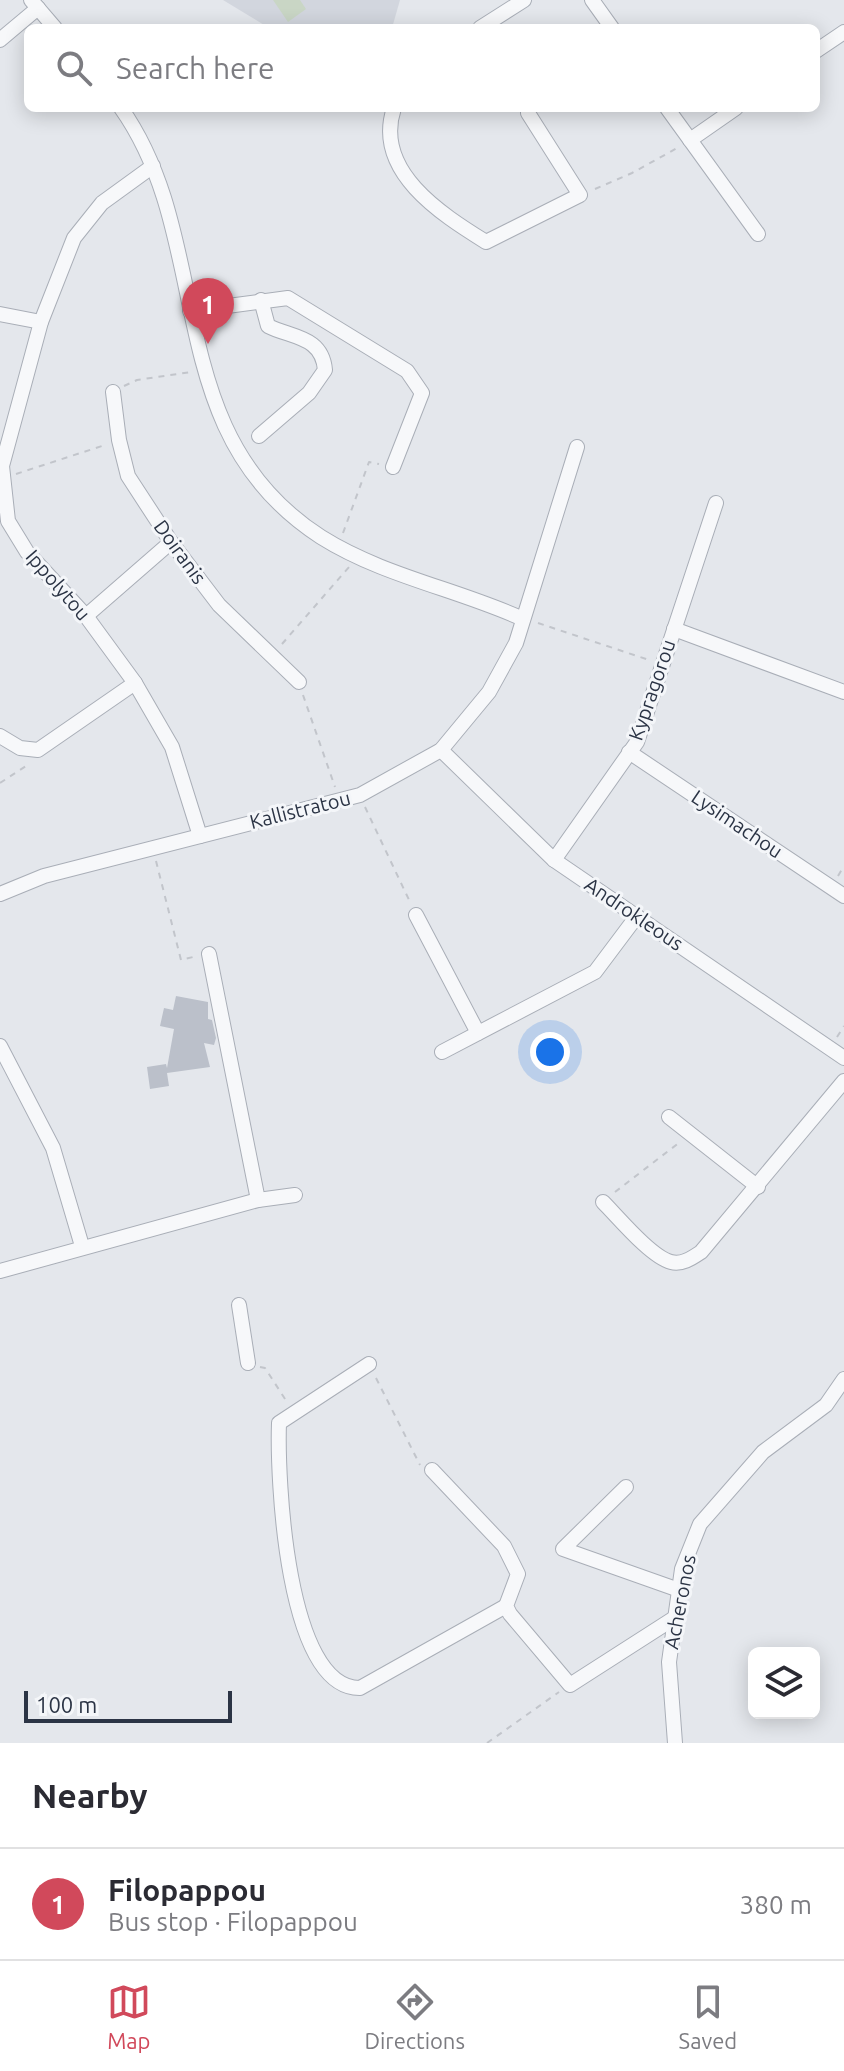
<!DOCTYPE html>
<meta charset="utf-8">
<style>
body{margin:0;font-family:Ubuntu,sans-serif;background:#f2f2f3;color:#2b2b33}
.controls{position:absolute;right:24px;bottom:24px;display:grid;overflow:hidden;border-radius:12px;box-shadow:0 4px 20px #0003}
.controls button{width:72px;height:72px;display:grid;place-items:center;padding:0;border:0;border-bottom:2px solid #e1e1e2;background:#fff;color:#2b2b33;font:40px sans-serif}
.scale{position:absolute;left:24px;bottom:20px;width:208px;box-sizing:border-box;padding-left:8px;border:4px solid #2b3445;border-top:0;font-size:22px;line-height:28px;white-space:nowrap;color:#2b3445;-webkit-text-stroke:6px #f4f6f9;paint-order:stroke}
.you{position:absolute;left:550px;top:1052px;width:28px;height:28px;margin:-20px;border:6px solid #fff;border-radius:50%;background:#1a73e8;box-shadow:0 0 0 12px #1a73e833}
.badge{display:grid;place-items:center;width:52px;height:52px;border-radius:50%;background:#d1495b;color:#fff;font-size:26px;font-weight:700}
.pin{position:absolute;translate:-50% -66px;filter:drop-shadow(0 2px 4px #0008)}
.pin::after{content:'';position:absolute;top:42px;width:28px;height:24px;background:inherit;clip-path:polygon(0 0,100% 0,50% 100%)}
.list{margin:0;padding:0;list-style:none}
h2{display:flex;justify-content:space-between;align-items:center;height:104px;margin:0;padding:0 32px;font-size:34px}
h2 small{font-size:26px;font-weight:400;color:#7c7c81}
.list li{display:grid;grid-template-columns:52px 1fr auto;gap:24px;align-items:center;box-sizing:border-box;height:112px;padding:0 32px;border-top:2px solid #e1e1e2}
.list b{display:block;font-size:30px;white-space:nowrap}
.list p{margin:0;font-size:26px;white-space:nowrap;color:#7c7c81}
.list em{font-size:26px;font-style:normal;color:#7c7c81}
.icon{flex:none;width:44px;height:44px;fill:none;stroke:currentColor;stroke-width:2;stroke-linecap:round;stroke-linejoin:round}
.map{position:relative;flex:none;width:844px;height:1743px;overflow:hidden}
.search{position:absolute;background:#fff;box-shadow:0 4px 20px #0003;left:24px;right:24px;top:24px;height:88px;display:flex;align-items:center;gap:20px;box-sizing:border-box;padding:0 28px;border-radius:12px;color:#7c7c81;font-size:30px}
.sheet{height:216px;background:#fff}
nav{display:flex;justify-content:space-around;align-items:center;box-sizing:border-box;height:112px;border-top:2px solid #e1e1e2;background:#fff;font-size:22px;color:#7c7c81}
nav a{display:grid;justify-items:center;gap:4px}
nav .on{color:#d1495b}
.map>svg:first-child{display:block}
.built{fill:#d2d6de}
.green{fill:#c9d6c5}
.building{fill:#bbc0ca}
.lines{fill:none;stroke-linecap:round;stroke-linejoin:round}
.minor-casing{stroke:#a9aeb7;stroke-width:16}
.path{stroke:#c2c5cb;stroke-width:2;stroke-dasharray:6 6;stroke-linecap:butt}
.minor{stroke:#f7f8fa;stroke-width:14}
.labels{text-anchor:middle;stroke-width:6;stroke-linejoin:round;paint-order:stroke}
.street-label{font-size:20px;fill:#2b3445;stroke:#f4f6f9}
</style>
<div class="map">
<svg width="844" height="1743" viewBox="0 0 844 1743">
<rect width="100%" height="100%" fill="#e4e7ec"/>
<path class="built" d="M223 0H400L392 28H269Z"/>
<path class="green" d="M273 0H300L306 9 288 22Z"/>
<path class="building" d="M176 996 208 1002V1019L212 1020 216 1038 214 1045 204 1043 210 1067 167 1073 169 1086 150 1089 147 1067 166 1064 167 1068 174 1029 160 1026 164 1008 173 1010Z"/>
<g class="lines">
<g class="minor-casing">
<g id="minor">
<path d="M31 0 55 28"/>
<path d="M592 0 612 28"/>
<path d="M480 28 524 0"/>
<path d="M0 40 38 8"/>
<path d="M816 51 844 32"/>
<path d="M121 108C217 244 158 432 321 537 383 576 457 589 523 619"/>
<path d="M394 108C373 171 441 214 486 242L580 195 528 113"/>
<path d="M667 108 758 234"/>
<path d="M690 140 736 108"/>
<path d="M153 166 102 203 74 238 41 322 2 466 8 521 27 552 86 616 135 683 172 747 200 836"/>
<path d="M190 311 288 298 407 371 422 393 393 467"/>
<path d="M0 314 41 322"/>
<path d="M113 392 119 440 128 476 171 542 219 605 299 682"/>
<path d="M259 436 309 393 325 370C322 336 292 338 268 326L261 300"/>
<path d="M86 616 171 542"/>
<path d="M674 629 844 692"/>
<path d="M0 736 20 748 38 750 135 683"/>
<path d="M441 750 554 860 844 1058"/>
<path d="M629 752 844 896"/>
<path d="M554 860 637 742 716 503"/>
<path d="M0 894 44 876 360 795 441 750 489 692 516 643 577 447"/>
<path d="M416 915 478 1033"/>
<path d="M209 954 258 1200"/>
<path d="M0 1046 53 1148 82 1246"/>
<path d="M442 1052 595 972 637 916"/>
<path d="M669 1117 758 1187"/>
<path d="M603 1202C618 1217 651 1257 671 1262 682 1265 692 1258 701 1252L844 1081"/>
<path d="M0 1271 258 1200 295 1195"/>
<path d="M239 1305 248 1363"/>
<path d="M369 1364 279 1423C277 1477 286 1689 360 1688L506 1606"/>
<path d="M432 1470 504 1546 518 1574 506 1606 510 1614 570 1685 676 1617"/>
<path d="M626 1487 563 1549 679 1590"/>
<path d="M675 1743 669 1662 682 1569 700 1524 763 1452 826 1405 844 1379"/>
</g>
</g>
<g class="path">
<path d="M595 189 632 173 679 147"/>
<path d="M124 386 137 380 191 372"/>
<path d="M16 474 105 445"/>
<path d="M343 533 369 462 379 464"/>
<path d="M538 623 649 660"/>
<path d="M282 644 349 567"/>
<path d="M303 695 335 787"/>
<path d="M0 783 29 764"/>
<path d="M365 807 410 902"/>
<path d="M156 861 181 960 193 957"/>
<path d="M838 876 844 866"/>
<path d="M837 1037 844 1026"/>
<path d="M615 1192 680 1142"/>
<path d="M260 1367 265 1368 287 1402"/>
<path d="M376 1378 420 1465"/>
<path d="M487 1743 559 1692"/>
</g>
<use href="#minor" class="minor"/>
</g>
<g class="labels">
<g class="street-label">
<text transform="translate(180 552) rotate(54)" y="7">Doiranis</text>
<text transform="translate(58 585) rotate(49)" y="7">Ippolytou</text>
<text transform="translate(652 690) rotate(-71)" y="7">Kypragorou</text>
<text transform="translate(300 810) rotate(-14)" y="7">Kallistratou</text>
<text transform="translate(737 824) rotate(34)" y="7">Lysimachou</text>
<text transform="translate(634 914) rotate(34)" y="7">Androkleous</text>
<text transform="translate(680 1602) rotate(-79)" y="7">Acheronos</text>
</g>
</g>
</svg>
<div class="controls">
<button><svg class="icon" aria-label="layers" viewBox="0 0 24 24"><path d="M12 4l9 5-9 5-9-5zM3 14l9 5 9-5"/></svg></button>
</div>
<div class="scale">100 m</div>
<div class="you"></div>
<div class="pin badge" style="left:208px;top:344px">1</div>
<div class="search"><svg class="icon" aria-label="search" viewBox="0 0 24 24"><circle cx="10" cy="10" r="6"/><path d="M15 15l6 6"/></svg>Search here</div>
</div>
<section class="sheet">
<h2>Nearby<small></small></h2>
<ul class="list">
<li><span class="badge">1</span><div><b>Filopappou</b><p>Bus stop · Filopappou</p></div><em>380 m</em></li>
</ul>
</section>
<nav>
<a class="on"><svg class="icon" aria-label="map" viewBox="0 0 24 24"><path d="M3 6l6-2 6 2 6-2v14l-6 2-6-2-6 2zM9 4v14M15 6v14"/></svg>Map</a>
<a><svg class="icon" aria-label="directions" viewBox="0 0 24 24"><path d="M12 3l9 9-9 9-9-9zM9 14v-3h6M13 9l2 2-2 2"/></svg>Directions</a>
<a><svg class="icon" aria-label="saved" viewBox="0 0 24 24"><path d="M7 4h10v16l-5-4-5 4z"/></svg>Saved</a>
</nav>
